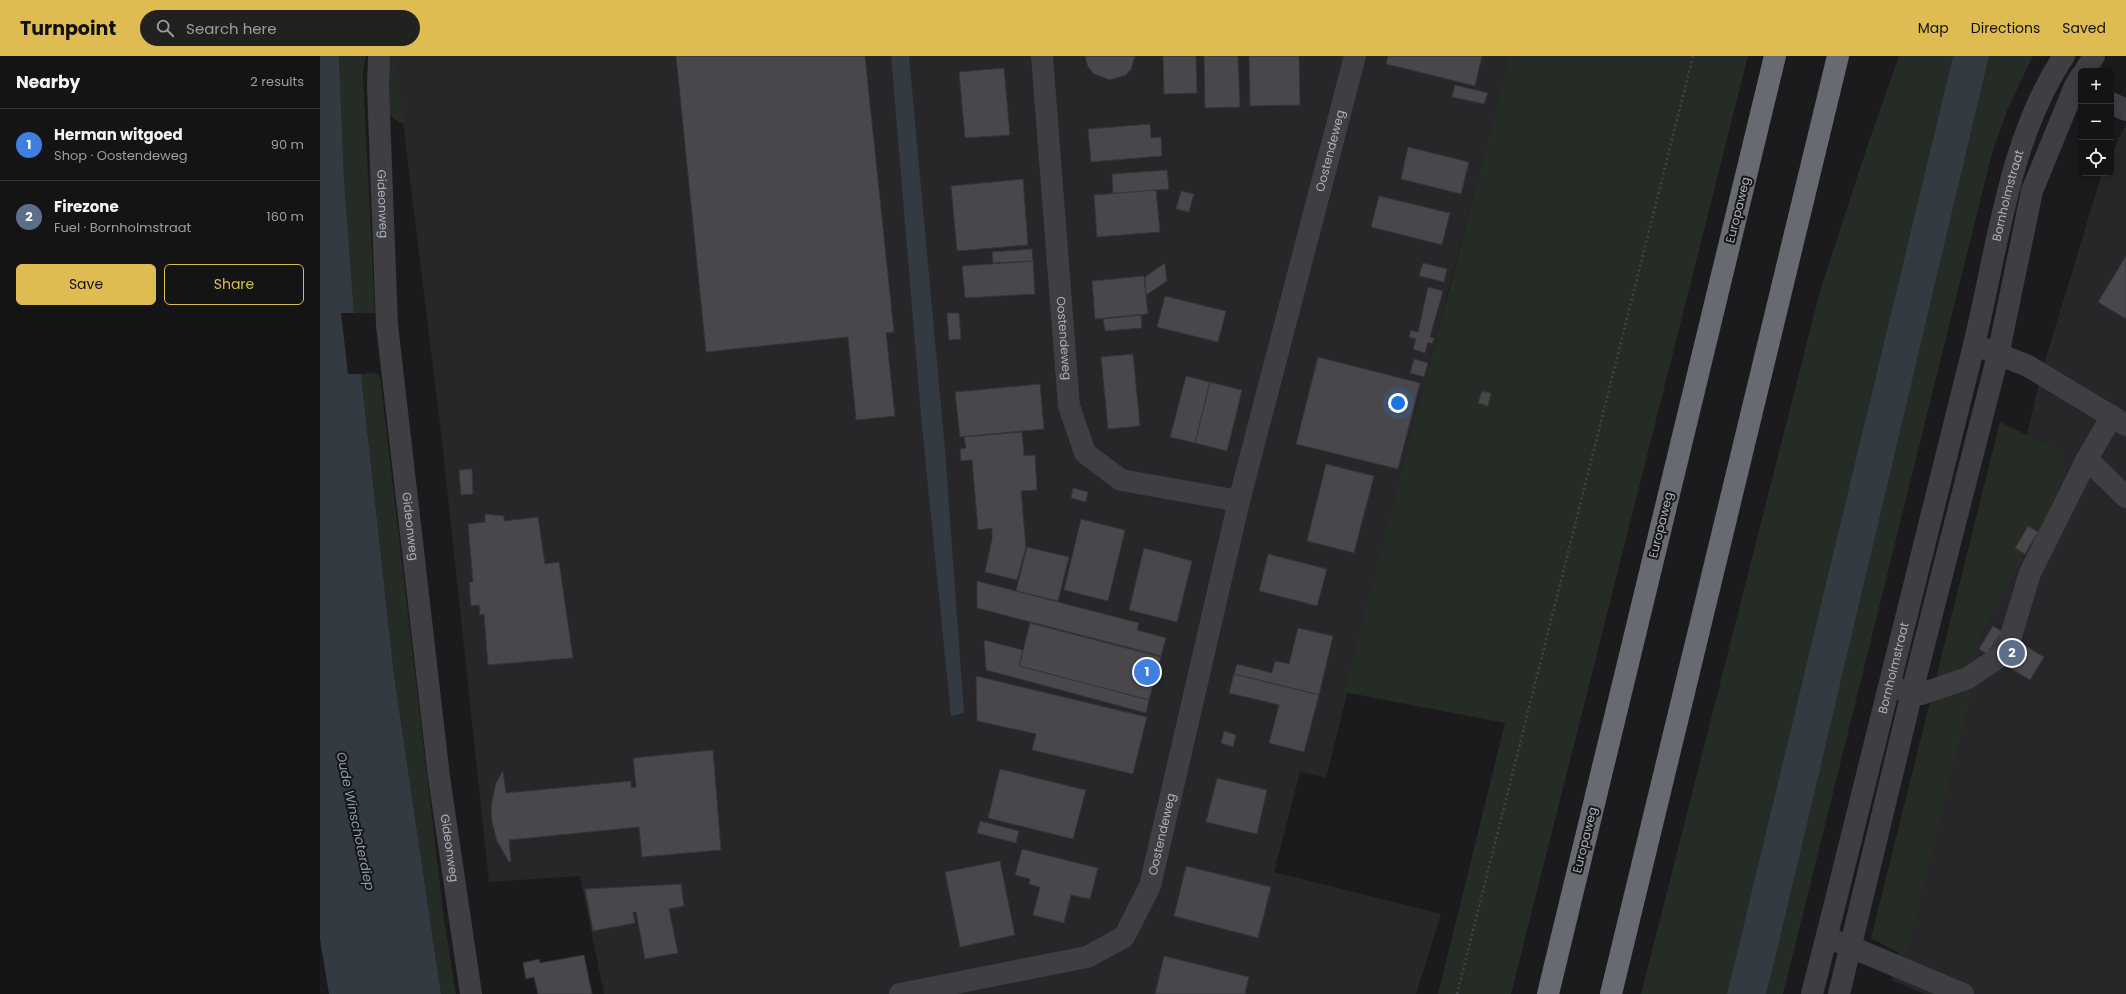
<!DOCTYPE html>
<meta charset="utf-8">
<style>
body{margin:0;font-family:Poppins,sans-serif;background:#212122;color:#f1f3f6}
.controls{position:absolute;right:12px;top:12px;display:grid;overflow:hidden;border-radius:6px;box-shadow:0 2px 10px #0003}
.controls button{width:36px;height:36px;display:grid;place-items:center;padding:0;border:0;border-bottom:1px solid #333334;background:#141415;color:#f1f3f6;font:20px sans-serif}
.you{position:absolute;left:1078px;top:347px;width:14px;height:14px;margin:-10px;border:3px solid #fff;border-radius:50%;background:#1a73e8;box-shadow:0 0 0 6px #1a73e833}
.badge{display:grid;place-items:center;width:26px;height:26px;border-radius:50%;background:#debc51;color:#fff;font-size:13px;font-weight:700}
.pin{position:absolute;translate:-50% -50%;border:2px solid #fff;box-shadow:0 1px 4px #0006}
.list{margin:0;padding:0;list-style:none}
h2{display:flex;justify-content:space-between;align-items:center;height:52px;margin:0;padding:0 16px;font-size:17px}
h2 small{font-size:13px;font-weight:400;color:#9d9ea0}
.list li{display:grid;grid-template-columns:26px 1fr auto;gap:12px;align-items:center;box-sizing:border-box;height:72px;padding:0 16px;border-top:1px solid #333334}
.list b{display:block;font-size:15px;white-space:nowrap}
.list p{margin:0;font-size:13px;white-space:nowrap;color:#9d9ea0}
.list em{font-size:13px;font-style:normal;color:#9d9ea0}
.actions{display:flex;gap:8px;padding:12px 16px}
.actions a{flex:1;padding:9px 0;border:1px solid #debc51;border-radius:6px;text-align:center;font-size:14px;color:#debc51}
.actions .main{background:#debc51;color:#111}
.icon{flex:none;width:22px;height:22px;fill:none;stroke:currentColor;stroke-width:2;stroke-linecap:round;stroke-linejoin:round}
.map{position:relative;flex:none;width:1806px;height:938px;overflow:hidden}
header{display:flex;align-items:center;gap:24px;box-sizing:border-box;height:56px;padding:0 20px;background:#debc51;color:#111}
header strong{font-size:19px}
nav{display:flex;gap:22px;margin-inline-start:auto;font-size:14px}
.search{width:280px;height:36px;background:#212122;display:flex;align-items:center;gap:10px;box-sizing:border-box;padding:0 14px;border-radius:22px;color:#9d9ea0;font-size:15px}
main{display:flex}
aside{flex:1;background:#141415}
.map>svg:first-child{display:block}
.built{fill:#272729}
.green{fill:#252c26}
.water{fill:#343a41}
.building{fill:#48484c;stroke:#353538}
.lines{fill:none;stroke-linecap:round;stroke-linejoin:round}
.minor-tunnel{stroke:#39383c;stroke-width:22;stroke-dasharray:22 11;stroke-linecap:butt}
.path{stroke:#424348;stroke-width:2.5;stroke-dasharray:2 3;stroke-linecap:butt}
.minor{stroke:#3e3e43;stroke-width:22}
.highway{stroke:#686a71;stroke-width:22}
.labels{text-anchor:middle;stroke-width:4;stroke-linejoin:round;paint-order:stroke}
.street-label{font-size:12px;fill:#afb1ba;stroke:#161517}
.water-label{font-size:13px;font-style:italic;fill:#8a9bb1;stroke:#161517}
</style>
<header>
<strong>Turnpoint</strong>
<div class="search"><svg class="icon" aria-label="search" viewBox="0 0 24 24"><circle cx="10" cy="10" r="6"/><path d="M15 15l6 6"/></svg>Search here</div>
<nav><a>Map</a><a>Directions</a><a>Saved</a></nav>
</header>
<main>
<aside>
<h2>Nearby<small>2 results</small></h2>
<ul class="list">
<li><span class="badge" style="background:#3f7fe0">1</span><div><b>Herman witgoed</b><p>Shop · Oostendeweg</p></div><em>90 m</em></li>
<li><span class="badge" style="background:#5c6f8a">2</span><div><b>Firezone</b><p>Fuel · Bornholmstraat</p></div><em>160 m</em></li>
</ul>
<div class="actions"><a class="main">Save</a><a>Share</a></div>
</aside>
<div class="map">
<svg width="1806" height="938" viewBox="0 0 1806 938">
<rect width="100%" height="100%" fill="#1b1a1c"/>
<g class="built">
<path d="M80 0H1191L1129 231 1006 722 980 716 954 816 1121 858 1096 938H284L260 820 169 826 122 385 76 9Z"/>
<path d="M1806 68V938H1604L1571 924 1677 505 1722 315 1782 117H1791V99Z"/>
</g>
<g class="green">
<path d="M19 0H46L43 15 44 42 55 257H34L24 123Z"/>
<path d="M68 0H81L77 10 84 67H79L69 57Z"/>
<path d="M1190 0H1428L1191 938H1118L1185 667 1024 636Z"/>
<path d="M1579 0H1633L1407 938H1321L1500 235 1548 88Z"/>
<path d="M1669 0H1713L1688 52 1672 97 1463 938H1446Z"/>
<path d="M53 317 60 320 124 863 136 938H121L74 619 41 318Z"/>
<path d="M1680 366 1740 395 1746 416 1726 461 1661 579 1647 655 1586 901 1551 882Z"/>
</g>
<g class="water">
<path d="M0 0H19L24 123 34 257H21L28 318H41L74 619 121 938H9L0 883Z"/>
<path d="M571 0H589L625 394 644 657 631 660 601 360Z"/>
<path d="M1633 0H1669L1457 894 1446 938H1407Z"/>
</g>
<g class="building">
<path d="M356 0H545L574 276 566 277 575 360 536 364 528 281 386 296Z"/>
<path d="M765 0H815L811 13 806 19 790 24 774 18 768 11Z"/>
<path d="M843 0H876L877 37 844 38Z"/>
<path d="M884 0H918L920 51 885 52Z"/>
<path d="M929 0H979L980 49 930 50Z"/>
<path d="M1068 0H1162L1155 30 1066 8Z"/>
<path d="M684 12 690 79 645 82 639 16Z"/>
<path d="M1135 29 1168 37 1164 48 1132 41Z"/>
<path d="M830 68 831 82 841 81 842 100 771 106 768 73Z"/>
<path d="M1088 91 1149 106 1141 138 1081 123Z"/>
<path d="M847 114 849 133 793 138 792 118Z"/>
<path d="M703 123 708 189 637 195 631 130Z"/>
<path d="M836 134 840 176 777 181 774 139Z"/>
<path d="M861 135 874 138 869 156 856 153Z"/>
<path d="M1059 140 1130 157 1122 189 1051 171Z"/>
<path d="M712 193 713 205 673 207 672 196Z"/>
<path d="M1806 200V263L1778 246Z"/>
<path d="M713 205 715 238 645 242 642 210Z"/>
<path d="M845 207 847 225 826 239 825 221Z"/>
<path d="M1103 207 1127 213 1124 226 1099 220Z"/>
<path d="M824 220 828 258 775 263 772 225Z"/>
<path d="M1108 231 1123 235 1110 281 1114 282 1112 288 1108 286 1105 297 1093 293 1096 283 1089 281 1091 274 1098 276Z"/>
<path d="M845 240 906 255 898 286 837 271Z"/>
<path d="M627 257H639L641 283 629 284Z"/>
<path d="M821 259 822 272 785 275 783 263Z"/>
<path d="M813 298 820 370 788 373 781 301Z"/>
<path d="M998 301 1100 327 1078 413 976 388Z"/>
<path d="M1094 303 1108 307 1104 321 1090 317Z"/>
<path d="M866 320 890 326 875 387 850 381Z"/>
<path d="M890 326 922 334 907 395 875 387Z"/>
<path d="M720 328 724 373 640 381 635 336Z"/>
<path d="M1162 335 1171 337 1168 350 1158 347Z"/>
<path d="M702 376 704 400 715 399 717 434 701 435 706 491 697 524 665 516 672 483V472L658 474 652 404 641 405 640 393 646 392 644 381Z"/>
<path d="M1006 408 1054 420 1034 497 987 485Z"/>
<path d="M152 413 153 438 141 439 139 414Z"/>
<path d="M753 432 768 436 766 446 751 442Z"/>
<path d="M165 458 184 460V465L218 461 225 508 239 506 253 602 168 609 164 558 160 559 159 549 151 550 149 526H153L148 468 165 466Z"/>
<path d="M761 463 805 474 788 545 744 534Z"/>
<path d="M1708 470 1718 476 1705 498 1695 492Z"/>
<path d="M707 491 749 501 738 545 696 535Z"/>
<path d="M824 492 872 505 857 566 809 554Z"/>
<path d="M948 498 1007 513 997 550 939 535Z"/>
<path d="M657 525 819 567 817 574 846 582 841 600 657 552Z"/>
<path d="M710 567 841 601 829 644 699 610Z"/>
<path d="M1673 570 1724 601 1710 624 1659 593Z"/>
<path d="M978 572 1013 580 999 639 914 618 917 608 952 617 955 605 969 608Z"/>
<path d="M664 584 703 594 699 610 829 644 826 657 666 614Z"/>
<path d="M914 618 999 639 984 696 949 687 959 649 909 637Z"/>
<path d="M656 620 827 661 813 718 712 694 716 678 657 665Z"/>
<path d="M904 675 916 679 913 691 901 687Z"/>
<path d="M393 694 401 794 322 801 319 771 189 784 191 805 189 806 177 785 172 766 171 751 176 727 183 715 186 737 311 725V732L316 731 313 702Z"/>
<path d="M680 713 766 734 753 783 668 762Z"/>
<path d="M897 722 947 734 937 778 886 766Z"/>
<path d="M660 765 699 775 696 787 657 777Z"/>
<path d="M702 793 778 812 770 843 751 839 744 867 713 859 720 831 709 828 710 823 695 819Z"/>
<path d="M680 805 695 879 640 891 625 816Z"/>
<path d="M866 810 951 831 938 882 854 860Z"/>
<path d="M361 828 364 850 349 853 358 897 325 903 316 856H313L315 867 273 875 265 833Z"/>
<path d="M264 899 272 938H218L214 921 206 923 203 907 219 903 220 907Z"/>
<path d="M844 900 929 921 925 938H835Z"/>
</g>
<g class="lines">
<path class="minor-tunnel" d="M1676 603 1691 580"/>
<path class="path" d="M1137 938 1373 0"/>
<g class="minor">
<path id="s1" d="M59 0 58 31 67 269 119 721 151 938"/>
<path id="s2" d="M722 0 749 350 765 397 801 424 919 445"/>
<path d="M1765 15 1774 0"/>
<path d="M1791 47 1806 54"/>
<path d="M1666 293 1708 310 1806 369"/>
<path d="M1767 403 1806 441"/>
<path d="M1691 580 1710 517 1767 403 1792 360"/>
<path d="M1578 633 1601 638 1648 622 1676 603"/>
<path d="M1519 886 1643 938"/>
<path id="s3" d="M580 938 767 901 804 881 830 830 919 445 1035 0"/>
<path id="s4" d="M1492 938C1547 723 1599 507 1653 293 1677 197 1688 83 1744 0"/>
<path d="M1519 938 1592 636 1678 299 1712 135 1755 30 1761 20"/>
</g>
<g class="highway">
<path d="M1228 938 1455 0"/>
<path d="M1291 938 1518 0"/>
</g>
</g>
<g class="labels">
<g class="street-label">
<text dy="4" stroke="none"><textPath href="#s3" startOffset="1047">Oostendeweg</textPath></text>
<text dy="4" stroke="none"><textPath href="#s4" startOffset="822">Bornholmstraat</textPath></text>
<text dy="4" stroke="none"><textPath href="#s1" startOffset="148">Gideonweg</textPath></text>
<text transform="translate(1418 154) rotate(-76)" y="4">Europaweg</text>
<text dy="4" stroke="none"><textPath href="#s2" startOffset="283">Oostendeweg</textPath></text>
<text transform="translate(1341 469) rotate(-76)" y="4">Europaweg</text>
<text dy="4" stroke="none"><textPath href="#s1" startOffset="472">Gideonweg</textPath></text>
<text dy="4" stroke="none"><textPath href="#s4" startOffset="336">Bornholmstraat</textPath></text>
<text dy="4" stroke="none"><textPath href="#s3" startOffset="343">Oostendeweg</textPath></text>
<text transform="translate(1265 784) rotate(-76)" y="4">Europaweg</text>
<text dy="4" stroke="none"><textPath href="#s1" startOffset="796">Gideonweg</textPath></text>
</g>
<g class="water-label">
<text transform="translate(36 765) rotate(78)" y="5">Oude Winschoterdiep</text>
</g>
</g>
</svg>
<div class="controls">
<button>+</button>
<button>−</button>
<button><svg class="icon" aria-label="locate" viewBox="0 0 24 24"><circle cx="12" cy="12" r="6"/><path d="M12 2v4M12 18v4M2 12h4M18 12h4"/></svg></button>
</div>
<div class="you"></div>
<div class="pin badge" style="left:827px;top:616px;background:#3f7fe0">1</div>
<div class="pin badge" style="left:1692px;top:597px;background:#5c6f8a">2</div>
</div>
</main>
